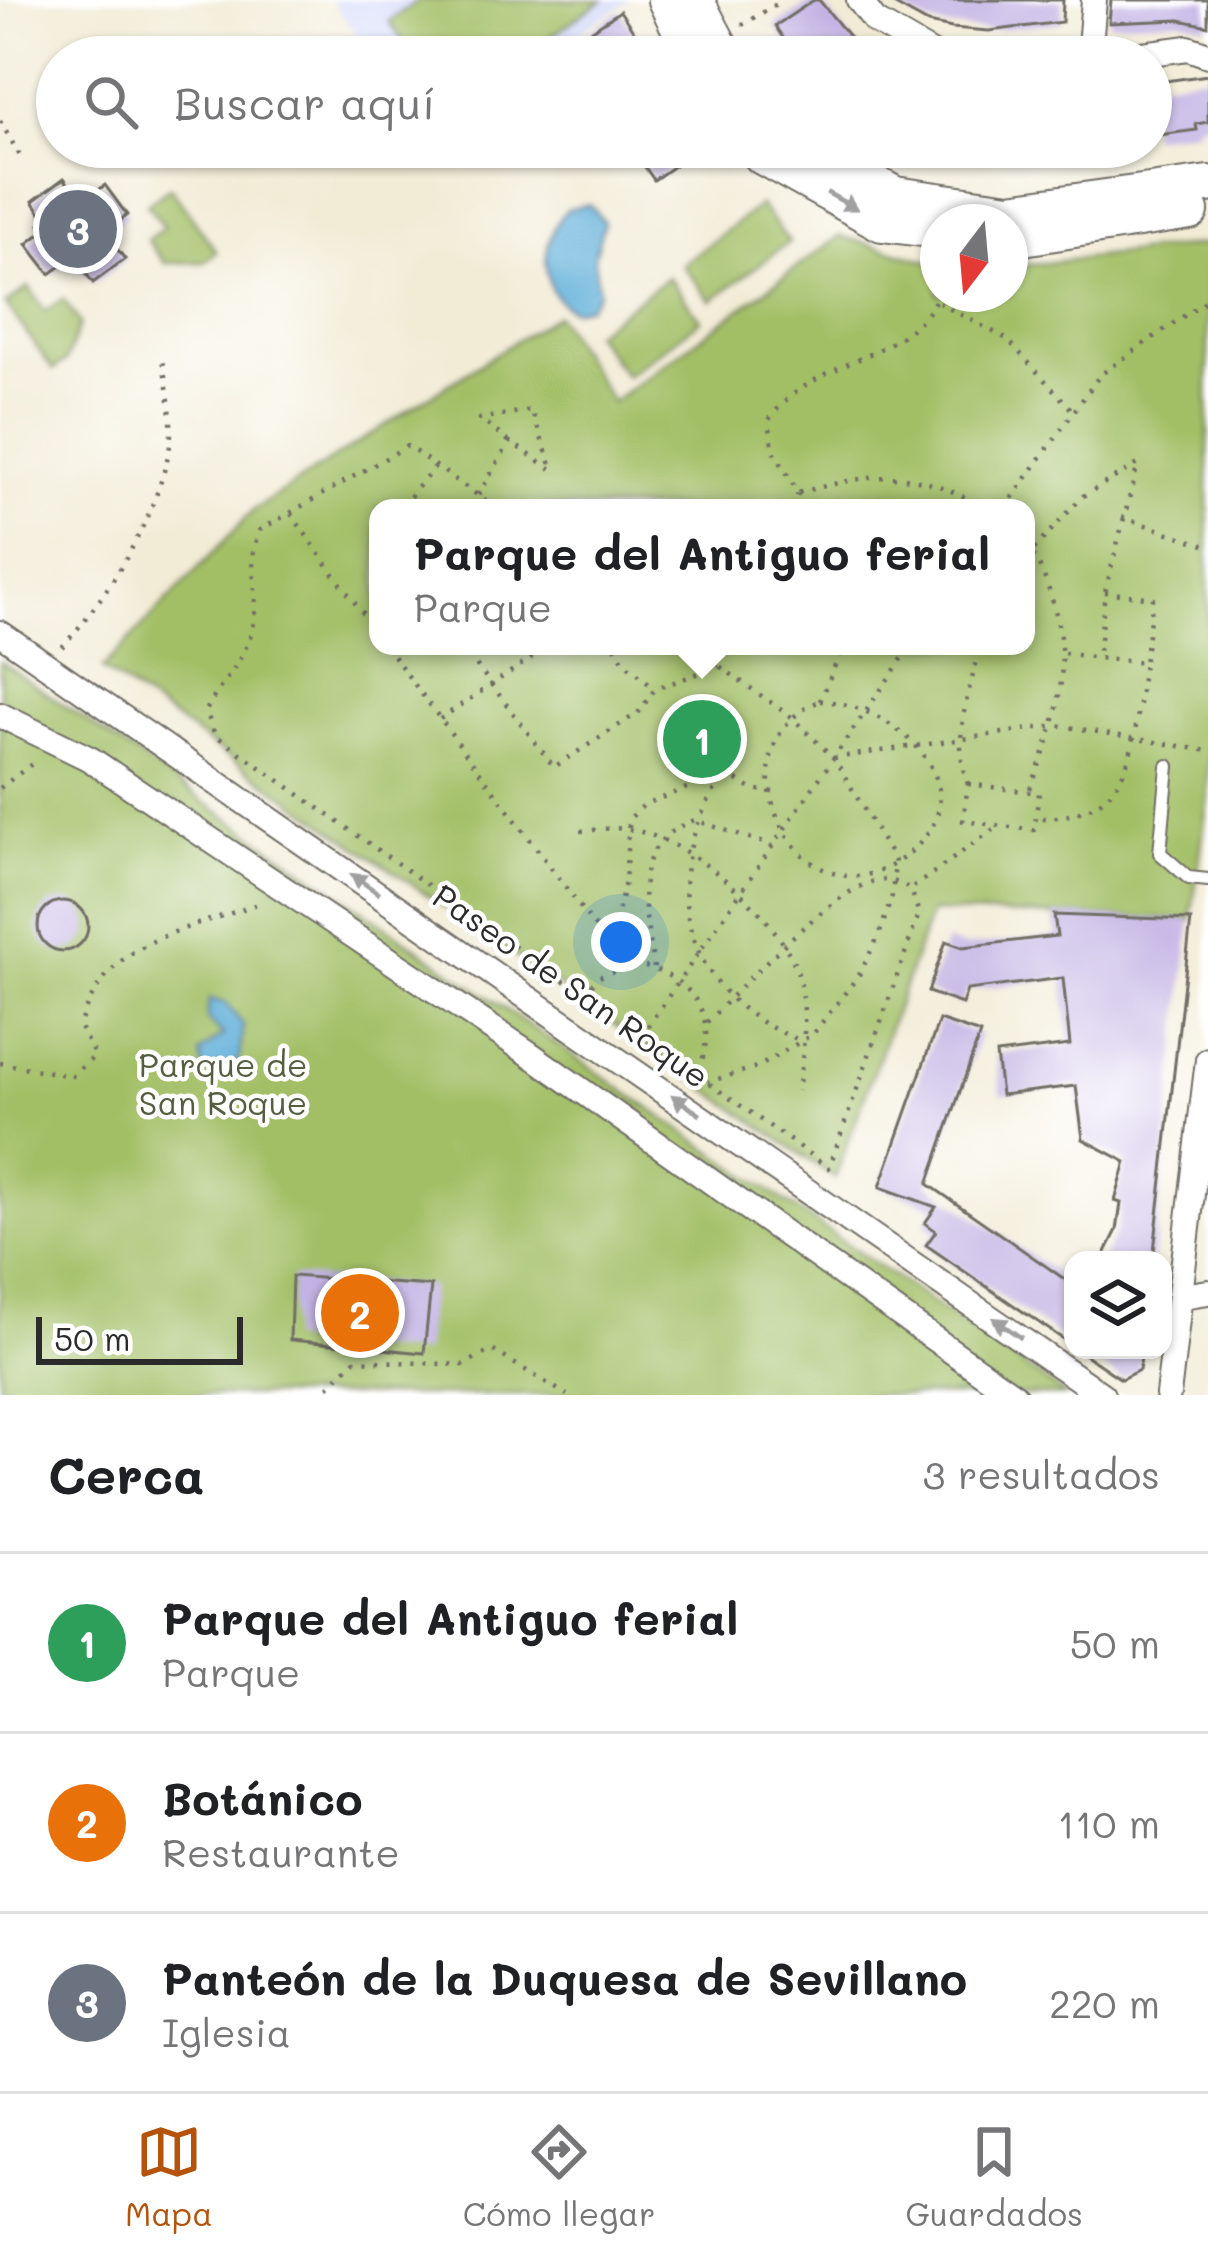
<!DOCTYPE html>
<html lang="es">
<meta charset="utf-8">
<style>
body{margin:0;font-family:Mali,sans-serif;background:#f6f6f6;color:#202124}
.controls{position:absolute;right:36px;bottom:36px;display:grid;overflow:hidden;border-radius:24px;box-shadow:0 3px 9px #0004}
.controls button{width:108px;height:108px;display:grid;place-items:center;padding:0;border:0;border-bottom:3px solid #e0e0e0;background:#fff;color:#202124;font:60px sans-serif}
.compass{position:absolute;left:920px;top:204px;width:108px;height:108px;border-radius:50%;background:#fff;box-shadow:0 3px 9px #0004;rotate:196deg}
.scale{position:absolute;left:36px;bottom:30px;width:207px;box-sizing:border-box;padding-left:12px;border:6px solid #2b2b2b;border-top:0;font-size:33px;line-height:42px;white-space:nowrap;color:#2b2b2b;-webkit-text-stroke:9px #fff;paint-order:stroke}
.you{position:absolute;left:621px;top:942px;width:42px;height:42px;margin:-30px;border:9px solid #fff;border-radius:50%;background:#1a73e8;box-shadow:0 0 0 18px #1a73e833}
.badge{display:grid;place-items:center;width:78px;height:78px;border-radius:50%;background:#b45309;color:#fff;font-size:39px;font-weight:700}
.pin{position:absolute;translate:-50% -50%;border:6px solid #fff;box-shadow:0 3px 12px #0006}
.popup{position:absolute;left:369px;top:499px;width:666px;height:156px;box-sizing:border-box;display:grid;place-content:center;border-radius:24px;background:#fff;filter:drop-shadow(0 3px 9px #0005);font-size:39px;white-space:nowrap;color:#757577}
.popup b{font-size:45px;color:#202124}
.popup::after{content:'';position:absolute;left:50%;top:100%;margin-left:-24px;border:24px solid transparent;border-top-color:#fff}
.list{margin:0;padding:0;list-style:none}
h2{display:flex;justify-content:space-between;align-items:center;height:156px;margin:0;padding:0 48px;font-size:51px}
h2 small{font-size:39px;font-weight:400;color:#757577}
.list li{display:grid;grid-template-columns:78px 1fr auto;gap:36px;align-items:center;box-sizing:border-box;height:180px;padding:0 48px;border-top:3px solid #e0e0e0}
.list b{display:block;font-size:45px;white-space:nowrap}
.list p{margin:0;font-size:39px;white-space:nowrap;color:#757577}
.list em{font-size:39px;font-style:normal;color:#757577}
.icon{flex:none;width:66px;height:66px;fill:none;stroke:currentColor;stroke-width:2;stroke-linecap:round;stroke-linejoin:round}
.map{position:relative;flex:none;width:1208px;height:1395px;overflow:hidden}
.search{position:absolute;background:#fff;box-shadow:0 3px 9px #0004;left:36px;right:36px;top:36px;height:132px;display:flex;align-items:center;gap:30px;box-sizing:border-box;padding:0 42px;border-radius:66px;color:#757577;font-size:45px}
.sheet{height:696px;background:#fff}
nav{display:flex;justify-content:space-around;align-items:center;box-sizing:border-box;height:168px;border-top:3px solid #e0e0e0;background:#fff;font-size:33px;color:#757577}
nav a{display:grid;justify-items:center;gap:6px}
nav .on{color:#b45309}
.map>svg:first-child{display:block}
.built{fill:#d3d9f9}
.green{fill:#a3bf66;stroke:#677548;stroke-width:3;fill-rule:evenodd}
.water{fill:#5eaed8;stroke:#446c82;stroke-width:3}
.building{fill:#c3b3e4}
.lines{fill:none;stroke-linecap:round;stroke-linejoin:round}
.lane-casing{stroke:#716e66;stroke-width:16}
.street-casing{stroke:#716e66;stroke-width:28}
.secondary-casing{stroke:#716e66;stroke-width:40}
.path{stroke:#716e66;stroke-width:4.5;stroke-dasharray:3 9;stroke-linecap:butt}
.lane{stroke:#fff;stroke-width:12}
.street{stroke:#fff;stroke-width:24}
.secondary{stroke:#fff;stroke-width:36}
.oneway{fill:#a0a0a0}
.labels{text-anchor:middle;stroke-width:9;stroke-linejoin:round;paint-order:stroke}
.street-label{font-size:33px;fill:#2b2b2b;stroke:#fff}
.park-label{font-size:33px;fill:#555f40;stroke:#fff}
</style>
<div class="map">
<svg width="1208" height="1395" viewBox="0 0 1208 1395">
<rect width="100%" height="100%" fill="#fff"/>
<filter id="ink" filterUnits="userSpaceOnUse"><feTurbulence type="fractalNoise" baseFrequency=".00833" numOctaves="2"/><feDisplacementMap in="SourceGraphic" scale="24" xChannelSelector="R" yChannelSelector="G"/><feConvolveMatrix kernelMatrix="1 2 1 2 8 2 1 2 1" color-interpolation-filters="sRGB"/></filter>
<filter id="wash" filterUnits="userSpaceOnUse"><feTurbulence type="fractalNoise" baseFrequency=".004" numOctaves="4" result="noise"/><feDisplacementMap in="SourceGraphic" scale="48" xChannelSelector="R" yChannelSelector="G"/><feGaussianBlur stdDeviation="2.7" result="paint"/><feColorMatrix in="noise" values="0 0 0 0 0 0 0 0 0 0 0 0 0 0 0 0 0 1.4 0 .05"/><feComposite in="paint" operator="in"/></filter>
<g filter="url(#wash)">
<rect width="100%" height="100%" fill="#f2ebd5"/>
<path class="built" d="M331 0H630L540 57H372Z"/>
<g class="green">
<path d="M419 0H603L521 57H414L389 21Z"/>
<path d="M170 187 217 252 204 262 165 263 147 240 164 227 147 204Z"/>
<path d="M760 205 789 242 711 301 682 265Z"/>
<path d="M840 236 938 264V294H1010V267L1208 244V797L1191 920 931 912 835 1178 102 669 254 510 556 315 612 402ZM378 508H1026V646H378Z"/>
<path d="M668 277 701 320 626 376 593 333Z"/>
<path d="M29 287 45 311 63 299 80 323 66 361 53 370 6 304Z"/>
<path d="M0 661 1066 1395H0Z"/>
</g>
<g class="water">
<path d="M589 204 604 222 594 257 599 292 589 306 572 310C535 292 542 235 567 209Z"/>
<path d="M209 999 226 1003 243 1025 239 1059 230 1071H204L200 1053 223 1035 207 1019Z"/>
</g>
<g id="blocks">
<g class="building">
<path d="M814 0H819L866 57H796L775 26Z"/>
<path d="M886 0H1063L1062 22 989 31 952 28 928 23Z"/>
<path d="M1111 0H1208V26L1180 20 1109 23Z"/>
<path d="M620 11 651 57H553Z"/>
<path d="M1208 75V122L1196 124 1197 130 1151 136V83Z"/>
<path d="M631 147H701L654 180Z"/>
<path d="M64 178 77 196 83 192 88 198 105 185 127 215 111 228 117 236 110 240 125 259 93 283 79 264 74 268 68 261 50 274 27 244 45 230 40 224 46 220 33 201Z"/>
<circle cx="63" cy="926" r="25"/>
<path d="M1054 915 1191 920 1153 1260H1102L1117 1230 1121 1203 1115 1201 1126 1162 1083 1139 1076 1086 1001 1095 996 1054 1070 1045 1063 978 967 990 962 1004 928 992 946 941 963 947 1057 936Z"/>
<path d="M939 1020 980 1034 928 1184 1073 1285V1346L926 1245 936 1231 925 1223 936 1207 880 1187Z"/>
<path d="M292 1276 431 1286 424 1353 290 1340Z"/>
<path d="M1078 1350H1142L1139 1370 1121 1379Z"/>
</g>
</g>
</g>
<g filter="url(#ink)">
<use href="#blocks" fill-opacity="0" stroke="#716e66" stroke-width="3"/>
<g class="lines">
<g class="lane-casing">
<path id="lane" d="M1168 766 1160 853 1189 878 1208 880"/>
</g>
<g class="street-casing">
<g id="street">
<path d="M859 0 875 21 937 57"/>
<path d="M1089 57 1094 0"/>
<path d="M1120 57 1188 48 1208 55"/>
<path d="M0 633 1102 1395"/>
<path d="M0 715 90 759 527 1052 1014 1395"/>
<path d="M1183 1296 1208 1292"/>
<path d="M1168 1395 1208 1060"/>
</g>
</g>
<g class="secondary-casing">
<g id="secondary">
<path d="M666 0 694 57"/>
<path d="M695 0 725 57"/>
<path d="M755 147 762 156 882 223 938 230"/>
<path d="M807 147 895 195 1010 211 1208 184"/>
<path d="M1010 239 1190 211"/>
</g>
</g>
<g class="path">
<path d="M742 25 783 0"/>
<path d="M0 121 20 156"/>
<path d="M938 294 935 301 1007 339 1074 412"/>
<path d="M935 301C900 363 809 360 769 420L773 449 798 493C872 473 914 466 984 508"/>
<path d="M478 495 510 442 553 470 531 410 479 419 510 442"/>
<path d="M408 508V499L436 466"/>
<path d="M496 508 407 446 260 530C245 563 260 589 254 622 245 664 224 676 206 711L215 735 829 1168 919 914 911 889 998 826"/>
<path d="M794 508 798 493"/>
<path d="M1005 508 1100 375 1208 299"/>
<path d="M291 514 378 635"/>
<path d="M1122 517 1208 546"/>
<path d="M1026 546C1040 561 1048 586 1054 606 1072 676 1056 726 1029 791"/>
<path d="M1026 558 1083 496 1138 464 1105 592 1098 658 1144 663C1133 740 1139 820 1035 818"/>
<path d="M1105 592 1153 598 1144 663"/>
<path d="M386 646 610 947"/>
<path d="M462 646 554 767 638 713 655 689 719 666"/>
<path d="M615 646 624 662 655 689"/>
<path d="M691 646 790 716 834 758 895 862 892 896 880 933 859 975 813 1034 760 1066 708 1082"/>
<path d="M62 647C108 596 155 520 169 451 175 421 167 388 162 359"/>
<path d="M1064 653 1098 658"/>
<path d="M820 701C887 702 985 781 916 847 807 951 704 747 820 701Z"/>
<path d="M820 701 843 646"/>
<path d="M440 719 549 646"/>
<path d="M834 758 1057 725 1208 751"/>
<path d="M968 784 1039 793 1034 830 963 821Z"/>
<path d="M968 784C951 739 969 691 981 646"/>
<path d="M0 788 33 763"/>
<path d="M773 792 751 789 726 773C652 874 680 999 803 1041"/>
<path d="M581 831C595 830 612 827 627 829 689 837 786 920 800 981 808 1017 803 1055 798 1091"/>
<path d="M620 967 610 947 625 882 629 819 645 804 726 773"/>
<path d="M654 968C645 909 625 844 695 820L773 846"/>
<path d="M583 994 599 977 633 964C693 975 722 1017 697 1074"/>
<path d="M707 1022C741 987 830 891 875 881 890 878 899 883 911 889"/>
<path d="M641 1036 911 646"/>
<path d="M0 1063 72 1076 95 1056 79 1026C109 937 177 934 257 904"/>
<path d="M320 1395 355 1360 463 1365 492 1350 567 1395"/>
</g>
<use href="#lane" class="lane"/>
<use href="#street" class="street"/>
<use href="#secondary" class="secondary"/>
</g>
<defs><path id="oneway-solid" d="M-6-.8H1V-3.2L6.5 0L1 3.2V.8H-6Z" transform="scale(3)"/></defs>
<g class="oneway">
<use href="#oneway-solid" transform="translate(842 201) rotate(29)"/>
<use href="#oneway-solid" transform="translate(365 884) rotate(-145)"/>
<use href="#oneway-solid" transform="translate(686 1105) rotate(-145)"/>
<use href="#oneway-solid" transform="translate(1007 1328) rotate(-145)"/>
</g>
</g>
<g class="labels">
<g class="street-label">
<text transform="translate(571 986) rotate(35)" y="12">Paseo de San Roque</text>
</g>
<g class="park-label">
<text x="223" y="1077">Parque de<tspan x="223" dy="38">San Roque</tspan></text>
</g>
</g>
</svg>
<div class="controls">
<button><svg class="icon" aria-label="layers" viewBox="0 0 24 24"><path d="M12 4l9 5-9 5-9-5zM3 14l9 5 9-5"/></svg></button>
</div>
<svg class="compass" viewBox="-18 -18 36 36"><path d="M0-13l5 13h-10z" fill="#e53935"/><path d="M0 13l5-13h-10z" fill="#757577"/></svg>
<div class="scale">50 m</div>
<div class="you"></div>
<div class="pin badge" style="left:702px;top:739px;background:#2e9e5b">1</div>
<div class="popup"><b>Parque del Antiguo ferial</b>Parque</div>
<div class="pin badge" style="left:360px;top:1313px;background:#e8710a">2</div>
<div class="pin badge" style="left:78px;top:229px;background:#6b7280">3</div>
<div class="search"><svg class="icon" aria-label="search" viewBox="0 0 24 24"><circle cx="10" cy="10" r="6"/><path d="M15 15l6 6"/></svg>Buscar aquí</div>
</div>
<section class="sheet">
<h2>Cerca<small>3 resultados</small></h2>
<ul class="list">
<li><span class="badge" style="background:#2e9e5b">1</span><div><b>Parque del Antiguo ferial</b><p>Parque</p></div><em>50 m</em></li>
<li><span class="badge" style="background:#e8710a">2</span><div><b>Botánico</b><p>Restaurante</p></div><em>110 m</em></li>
<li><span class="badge" style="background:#6b7280">3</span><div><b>Panteón de la Duquesa de Sevillano</b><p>Iglesia</p></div><em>220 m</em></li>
</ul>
</section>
<nav>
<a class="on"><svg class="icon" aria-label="map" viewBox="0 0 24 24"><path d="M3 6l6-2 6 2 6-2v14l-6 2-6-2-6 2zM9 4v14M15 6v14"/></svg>Mapa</a>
<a><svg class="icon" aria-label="directions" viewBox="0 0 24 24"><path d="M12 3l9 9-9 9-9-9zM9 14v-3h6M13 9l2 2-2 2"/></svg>Cómo llegar</a>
<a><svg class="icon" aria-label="saved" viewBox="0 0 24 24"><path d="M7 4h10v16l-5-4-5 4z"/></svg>Guardados</a>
</nav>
